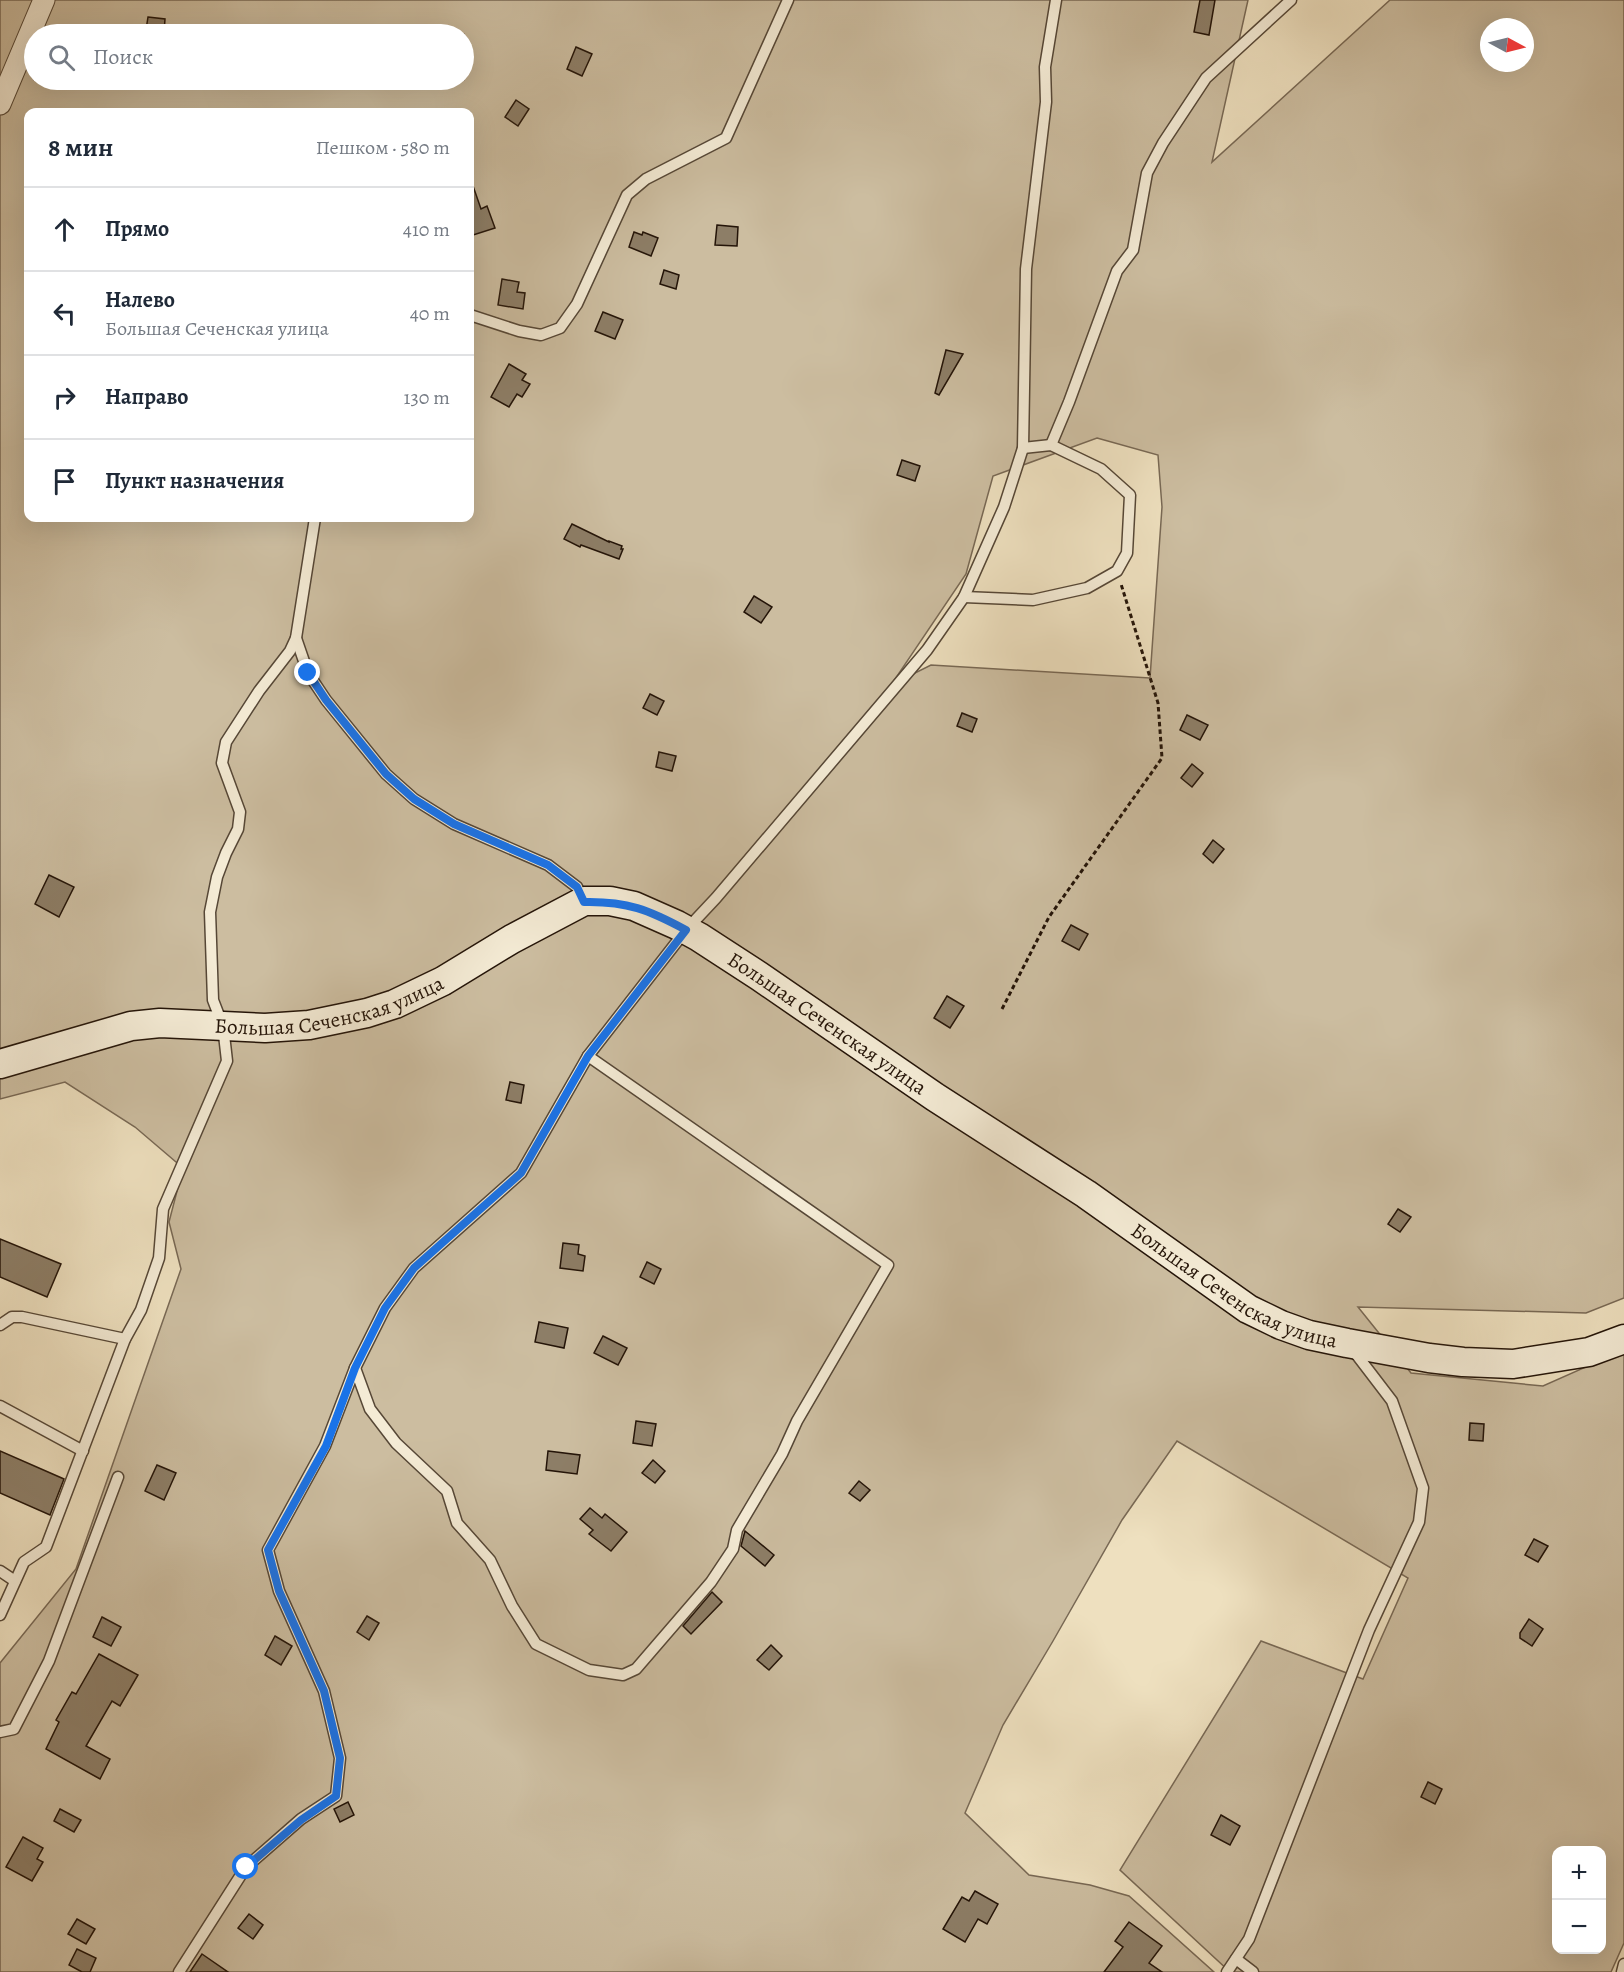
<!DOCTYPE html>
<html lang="ru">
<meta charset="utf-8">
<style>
body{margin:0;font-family:Alegreya,serif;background:#f6f6f7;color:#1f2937}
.controls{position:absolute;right:18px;bottom:18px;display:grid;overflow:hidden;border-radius:12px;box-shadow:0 6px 24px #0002}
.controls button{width:54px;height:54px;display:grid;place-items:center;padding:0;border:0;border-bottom:2px solid #e0e1e3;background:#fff;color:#1f2937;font:30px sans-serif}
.compass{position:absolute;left:1480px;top:18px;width:54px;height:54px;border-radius:50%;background:#fff;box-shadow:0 6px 24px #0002;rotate:97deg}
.stop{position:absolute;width:18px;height:18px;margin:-14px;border:4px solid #1a73e8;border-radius:50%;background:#fff}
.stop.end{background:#1a73e8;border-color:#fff;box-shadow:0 2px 6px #0008}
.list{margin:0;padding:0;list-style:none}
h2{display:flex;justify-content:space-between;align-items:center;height:78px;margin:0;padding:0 24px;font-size:26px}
h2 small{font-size:20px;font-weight:400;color:#747a83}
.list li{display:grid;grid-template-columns:39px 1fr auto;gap:18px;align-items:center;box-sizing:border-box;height:84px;padding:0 24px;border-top:2px solid #e0e1e3}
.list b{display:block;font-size:22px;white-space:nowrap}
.list p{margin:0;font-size:20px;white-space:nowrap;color:#747a83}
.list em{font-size:20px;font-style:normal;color:#747a83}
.icon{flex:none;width:33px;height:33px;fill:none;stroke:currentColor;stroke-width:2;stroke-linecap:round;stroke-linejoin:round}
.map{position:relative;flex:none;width:1624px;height:1972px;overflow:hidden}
.search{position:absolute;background:#fff;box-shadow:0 6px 24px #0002;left:24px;top:24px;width:450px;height:66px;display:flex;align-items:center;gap:15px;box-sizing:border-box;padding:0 21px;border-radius:33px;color:#747a83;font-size:22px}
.panel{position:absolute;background:#fff;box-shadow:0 6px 24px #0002;left:24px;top:108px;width:450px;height:414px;border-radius:12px}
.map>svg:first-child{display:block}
.green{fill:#ccbda0;stroke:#786854;stroke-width:1.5;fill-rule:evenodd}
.building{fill:#8d7e67;stroke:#241408;stroke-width:1.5}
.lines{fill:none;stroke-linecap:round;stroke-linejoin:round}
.lane-casing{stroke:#564736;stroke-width:13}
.street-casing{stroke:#564736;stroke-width:23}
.secondary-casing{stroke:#241408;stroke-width:31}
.path{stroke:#241408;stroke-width:3;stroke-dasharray:4.5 3;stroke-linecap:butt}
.lane{stroke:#f4ebd5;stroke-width:10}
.street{stroke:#f4ebd5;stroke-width:21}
.secondary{stroke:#f4ebd5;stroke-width:28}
.route{stroke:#1a73e8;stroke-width:8}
.labels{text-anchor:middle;stroke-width:6;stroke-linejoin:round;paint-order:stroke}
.street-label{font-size:21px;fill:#241408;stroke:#f4ebd5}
</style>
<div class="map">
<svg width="1624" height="1972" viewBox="0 0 1624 1972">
<rect width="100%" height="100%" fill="#eee0bf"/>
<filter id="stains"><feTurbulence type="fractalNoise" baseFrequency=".00333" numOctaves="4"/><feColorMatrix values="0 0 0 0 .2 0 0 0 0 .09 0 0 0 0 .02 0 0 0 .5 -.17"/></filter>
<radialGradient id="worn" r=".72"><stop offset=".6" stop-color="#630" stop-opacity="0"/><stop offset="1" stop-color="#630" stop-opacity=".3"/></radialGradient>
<path class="green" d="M0 0H1248L1212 162 1390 0H1624V1298L1586 1313 1358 1307 1411 1373 1543 1386 1624 1350V1943L1611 1972H1230L1120 1870 1261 1641 1363 1679 1408 1578 1177 1441 1122 1520 1053 1641 1003 1725 965 1813 1029 1875 1090 1885 1129 1896 1214 1972H0V1663L76 1569 181 1269 169 1222 183 1168 135 1127 65 1082 0 1099ZM1489 27H1525V63H1489ZM34 34H464V80H34ZM28 112H470V518H28ZM1097 438 1158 455 1162 507 1150 678 931 665 891 685 966 574 993 476ZM1556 1850H1602V1950H1556Z"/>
<g class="building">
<path d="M1200 0H1215L1209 35 1194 32Z"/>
<path d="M148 17 165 19 164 33 146 30Z"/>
<path d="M576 47 592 54 582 76 567 69Z"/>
<path d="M516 100 529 109 518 126 505 117Z"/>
<path d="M470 183H472L481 209 487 206 495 228 470 236Z"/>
<path d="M717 225 738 227 737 246 715 245Z"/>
<path d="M634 232 642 235 643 232 658 238 651 256 629 247Z"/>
<path d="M664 270 679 275 676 289 660 284Z"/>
<path d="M502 279 519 282 517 292 525 293 523 309 498 305Z"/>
<path d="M603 312 623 320 615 339 595 331Z"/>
<path d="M946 350 963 354 939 395 935 393Z"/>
<path d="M509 364 526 374 522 380 530 384 522 397 517 394 509 407 491 397Z"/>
<path d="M902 460 920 466 915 481 897 475Z"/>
<path d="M572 524 609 542V541L622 546 621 549H623L619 559 581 545 580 547 564 539Z"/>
<path d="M754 596 772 607 761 623 744 612Z"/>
<path d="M650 694 664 701 657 715 643 708Z"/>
<path d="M962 713 977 719 972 732 957 726Z"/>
<path d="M1187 715 1208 725 1200 740 1180 730Z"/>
<path d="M659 752 676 756 672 771 656 767Z"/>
<path d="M1192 764 1203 773 1192 787 1181 778Z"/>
<path d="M1213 840 1224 849 1213 863 1203 854Z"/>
<path d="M49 875 74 887 59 917 35 904Z"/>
<path d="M1071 925 1088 934 1079 950 1062 941Z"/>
<path d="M947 996 964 1006 950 1028 934 1018Z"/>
<path d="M510 1082 524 1085 521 1103 506 1100Z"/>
<path d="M1398 1209 1411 1217 1400 1232 1388 1224Z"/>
<path d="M0 1239 61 1264 47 1297 0 1277Z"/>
<path d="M563 1243 579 1245 578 1254 585 1256 583 1271 560 1268Z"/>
<path d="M647 1262 661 1269 654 1284 640 1277Z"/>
<path d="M539 1322 568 1328 564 1348 535 1342Z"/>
<path d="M603 1336 627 1348 618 1365 594 1353Z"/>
<path d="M636 1421 656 1424 652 1446 633 1443Z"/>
<path d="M1470 1423 1484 1424 1483 1441 1469 1440Z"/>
<path d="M0 1451 64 1479 50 1515 0 1493Z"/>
<path d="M548 1451 580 1455 577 1474 546 1470Z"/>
<path d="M653 1460 665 1471 655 1483 642 1473Z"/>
<path d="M157 1465 176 1473 164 1500 145 1491Z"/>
<path d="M859 1481 870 1490 860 1501 849 1493Z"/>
<path d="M590 1508 602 1518 605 1514 627 1532 611 1551 589 1534 593 1530 580 1519Z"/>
<path d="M745 1531 774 1555 765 1566 741 1546Z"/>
<path d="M1534 1539 1548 1546 1538 1562 1525 1555Z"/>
<path d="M712 1592 722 1602 691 1634 683 1626Z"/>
<path d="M367 1616 379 1623 369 1640 357 1632Z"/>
<path d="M102 1617 121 1627 111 1646 93 1637Z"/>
<path d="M1529 1619 1543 1629 1532 1646 1520 1638V1633Z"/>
<path d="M275 1636 292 1646 281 1665 265 1655Z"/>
<path d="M771 1645 782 1656 769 1670 757 1660Z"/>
<path d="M99 1654 138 1675 120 1706 112 1701 86 1746 110 1759 100 1779 46 1749 59 1722 56 1720 72 1692 76 1694Z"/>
<path d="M1428 1782 1442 1789 1435 1804 1421 1797Z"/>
<path d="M348 1802 354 1815 340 1822 334 1809Z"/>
<path d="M60 1809 81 1820 74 1832 54 1821Z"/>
<path d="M1221 1815 1240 1826 1230 1845 1211 1835Z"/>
<path d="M23 1837 43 1848 37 1859 43 1862 32 1881 6 1867Z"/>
<path d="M975 1891 998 1904 987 1924 978 1919 965 1942 943 1929 962 1897 969 1901Z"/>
<path d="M249 1914 263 1925 253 1939 238 1928Z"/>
<path d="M77 1919 95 1929 86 1944 68 1934Z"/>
<path d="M1129 1922 1162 1946 1149 1963 1162 1972H1104L1123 1947 1115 1941Z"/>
<path d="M77 1949 96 1958 90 1972H82L69 1965Z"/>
<path d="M202 1954 228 1972H190Z"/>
</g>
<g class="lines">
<g class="lane-casing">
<g id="lane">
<path d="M470 315 519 331 541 335 560 328 577 304 627 195 646 179 726 138 788 0"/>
<path d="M1051 445 1069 402 1117 271 1133 250 1147 173 1163 143 1206 78 1291 0"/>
<path d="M964 597 1033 600 1087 588 1117 571 1127 553 1130 495 1101 469 1051 445 1023 448"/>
<path d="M296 638 308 673 326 700 386 774 414 799 454 824 548 865 577 887 583 900"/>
<path d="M0 1325 12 1317H22L125 1339"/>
<path d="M355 1368 370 1409 396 1443 447 1491 457 1523 490 1560 512 1606 536 1644 589 1670 623 1675 636 1669 711 1582 733 1549 737 1530 782 1454 797 1421 888 1265 588 1056"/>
<path d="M0 1406 83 1451"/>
<path d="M0 1571 15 1581"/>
<path d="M0 1615 24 1562 46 1547 125 1339 141 1310 159 1258 163 1209 227 1061 223 1026 213 1000 210 912 217 877 226 853 238 829 240 812 222 763 226 742 259 691 290 651 296 638 315 518"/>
<path d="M0 1732 14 1729 49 1661 118 1477"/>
<path d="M1236 1959 1253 1972"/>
<path d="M179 1972 246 1867 301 1819 336 1796 340 1758 324 1691 279 1591 268 1550 325 1446 355 1368 385 1308 414 1268 521 1173 588 1056 686 930 716 898 927 650 964 597 1004 507 1023 448 1026 269 1046 102 1045 67 1056 0"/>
<path d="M1227 1972 1249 1939 1369 1630 1419 1522 1423 1488 1392 1401 1353 1350"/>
<path d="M1622 1972 1624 1964"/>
</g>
</g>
<g class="street-casing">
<path id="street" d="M0 104 44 0"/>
</g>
<g class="secondary-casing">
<g id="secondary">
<path id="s1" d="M0 1064 131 1026 160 1023 265 1028 309 1025 367 1013 395 1004 443 981 512 939 584 901H610L634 906 677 925 699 937 759 976 935 1097 1086 1194 1248 1309 1281 1325 1309 1335 1347 1343 1429 1358 1463 1362 1513 1364 1589 1352 1624 1339"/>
</g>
</g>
<path class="path" d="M1002 1009 1049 917 1162 758 1158 703 1121 584"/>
<use href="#lane" class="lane"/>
<use href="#street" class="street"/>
<use href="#secondary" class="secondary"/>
</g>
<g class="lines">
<path class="route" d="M246 1867 301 1820 336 1796 340 1758 324 1691 279 1591 268 1550 326 1446 355 1368 385 1308 414 1268 521 1173 588 1056 686 930C649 910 627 901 584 902L577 887 548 865 454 824 414 799 386 774 326 700 308 673"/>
</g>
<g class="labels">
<g class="street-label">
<text dy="7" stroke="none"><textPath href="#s1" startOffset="338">Большая Сеченская улица</textPath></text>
<text dy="7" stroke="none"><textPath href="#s1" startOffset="896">Большая Сеченская улица</textPath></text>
<text dy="7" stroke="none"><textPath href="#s1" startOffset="1382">Большая Сеченская улица</textPath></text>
</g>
</g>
<rect width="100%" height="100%" filter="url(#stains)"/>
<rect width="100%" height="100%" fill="url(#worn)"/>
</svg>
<div class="controls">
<button>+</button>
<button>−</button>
</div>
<svg class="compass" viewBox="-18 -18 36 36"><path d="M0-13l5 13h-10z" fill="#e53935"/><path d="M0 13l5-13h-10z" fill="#747a83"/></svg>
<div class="stop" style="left:246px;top:1867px"></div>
<div class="stop end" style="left:308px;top:673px"></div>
<div class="search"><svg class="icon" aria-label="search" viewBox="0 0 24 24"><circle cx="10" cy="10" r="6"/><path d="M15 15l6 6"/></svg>Поиск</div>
<section class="panel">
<h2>8 мин<small>Пешком · 580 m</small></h2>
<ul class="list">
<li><svg class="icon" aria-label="ahead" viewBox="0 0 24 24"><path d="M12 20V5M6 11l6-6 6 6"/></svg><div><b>Прямо</b></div><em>410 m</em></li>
<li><svg class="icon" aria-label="left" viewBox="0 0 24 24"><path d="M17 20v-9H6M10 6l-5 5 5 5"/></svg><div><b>Налево</b><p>Большая Сеченская улица</p></div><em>40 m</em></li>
<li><svg class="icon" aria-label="right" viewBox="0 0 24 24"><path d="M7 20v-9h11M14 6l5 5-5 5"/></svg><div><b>Направо</b></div><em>130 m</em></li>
<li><svg class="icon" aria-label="arrive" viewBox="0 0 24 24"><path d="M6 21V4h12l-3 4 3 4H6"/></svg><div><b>Пункт назначения</b></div></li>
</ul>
</section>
</div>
